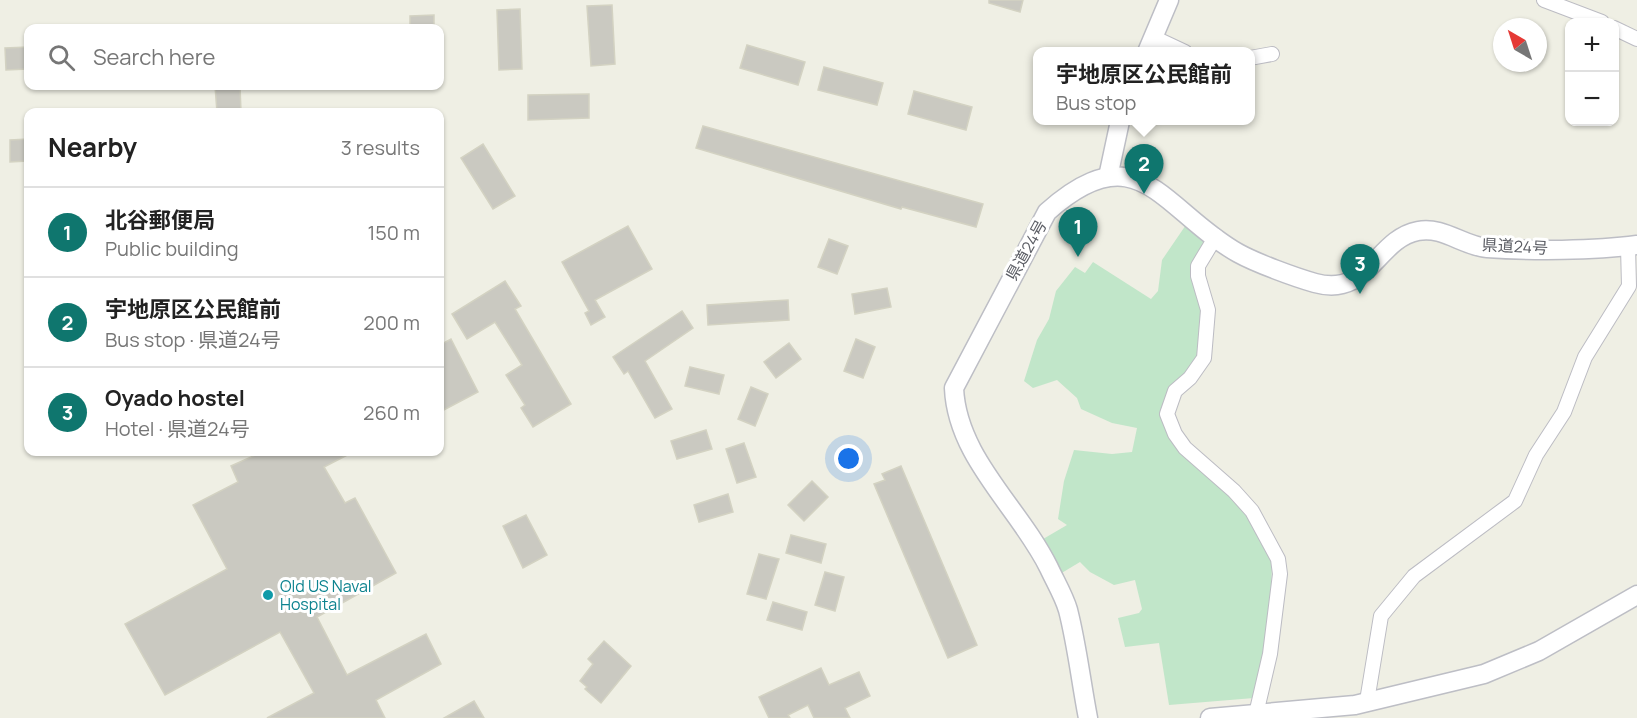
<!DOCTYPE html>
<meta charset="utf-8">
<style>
body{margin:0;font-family:Manrope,"Noto Sans JP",sans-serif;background:#f2f2f2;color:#222}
.controls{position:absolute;right:18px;top:18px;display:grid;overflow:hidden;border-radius:12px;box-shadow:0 2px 4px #0004}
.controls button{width:54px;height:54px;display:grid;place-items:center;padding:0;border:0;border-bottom:2px solid #e0e0e0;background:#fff;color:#222;font:30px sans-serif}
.compass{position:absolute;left:1493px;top:18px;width:54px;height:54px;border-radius:50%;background:#fff;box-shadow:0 2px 4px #0004;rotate:321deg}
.you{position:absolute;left:849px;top:459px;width:21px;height:21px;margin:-15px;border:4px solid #fff;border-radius:50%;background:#1a73e8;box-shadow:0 0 0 9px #1a73e833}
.badge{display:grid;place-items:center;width:39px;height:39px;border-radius:50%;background:#0f766e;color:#fff;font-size:20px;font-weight:700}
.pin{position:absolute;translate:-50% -50px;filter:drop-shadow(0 2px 3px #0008)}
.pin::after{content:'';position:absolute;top:32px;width:21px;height:18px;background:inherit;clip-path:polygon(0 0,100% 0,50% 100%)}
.popup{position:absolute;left:1033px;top:47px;width:222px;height:78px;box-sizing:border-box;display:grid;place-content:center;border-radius:12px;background:#fff;filter:drop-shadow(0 2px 4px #0005);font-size:20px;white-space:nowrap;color:#767676}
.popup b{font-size:22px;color:#222}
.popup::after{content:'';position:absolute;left:50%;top:100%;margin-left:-12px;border:12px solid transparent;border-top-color:#fff}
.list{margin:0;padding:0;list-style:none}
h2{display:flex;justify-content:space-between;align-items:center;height:78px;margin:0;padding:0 24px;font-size:26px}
h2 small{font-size:20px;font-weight:400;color:#767676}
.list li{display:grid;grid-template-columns:39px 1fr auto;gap:18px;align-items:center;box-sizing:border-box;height:90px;padding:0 24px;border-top:2px solid #e0e0e0}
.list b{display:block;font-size:22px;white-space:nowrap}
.list p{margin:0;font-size:20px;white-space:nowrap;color:#767676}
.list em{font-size:20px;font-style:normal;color:#767676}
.icon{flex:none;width:33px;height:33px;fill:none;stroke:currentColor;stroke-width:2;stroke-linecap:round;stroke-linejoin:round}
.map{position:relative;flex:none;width:1637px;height:718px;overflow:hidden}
.search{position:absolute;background:#fff;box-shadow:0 2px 4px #0004;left:24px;top:24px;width:420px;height:66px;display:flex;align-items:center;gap:15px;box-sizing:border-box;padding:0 21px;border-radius:12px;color:#767676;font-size:22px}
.panel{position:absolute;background:#fff;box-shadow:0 2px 4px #0004;left:24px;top:108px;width:420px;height:348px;border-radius:12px}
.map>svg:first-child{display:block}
.green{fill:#c1e6c9}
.building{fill:#cac9c1;stroke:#d3d2c2;stroke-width:1.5}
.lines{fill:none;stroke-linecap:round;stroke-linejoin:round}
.street-casing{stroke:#bcbcc3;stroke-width:16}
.secondary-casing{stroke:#bdbec5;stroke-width:21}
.street{stroke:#fff;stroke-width:14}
.secondary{stroke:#fff;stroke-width:18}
.culture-dot{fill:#0f9aa8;stroke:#fff;stroke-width:2}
.labels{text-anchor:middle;stroke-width:6;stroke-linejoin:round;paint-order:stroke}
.street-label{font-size:16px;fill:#5c5e65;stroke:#fff}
.culture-label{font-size:16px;fill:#0d838f;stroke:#fff;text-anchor:start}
</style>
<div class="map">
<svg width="1637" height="718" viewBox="0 0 1637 718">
<rect width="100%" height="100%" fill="#efefe4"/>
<path class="green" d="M1190 219 1216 237 1200 262 1204 351 1171 396 1174 432 1240 497 1272 559 1271 603 1264 654 1254 698 1169 705 1159 643 1125 647 1118 618 1139 613 1142 609 1135 580 1114 585 1090 572 1080 562 1055 577 1038 542 1067 525 1058 519 1064 481 1074 450 1112 454 1132 452 1137 428 1112 423 1081 409 1077 398 1057 380 1033 388 1024 381 1037 340 1049 319 1056 291 1075 267 1085 273 1093 262 1151 299 1158 291 1162 260Z"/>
<g class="building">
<path d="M989 0H1023L1020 12 989 3Z"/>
<path d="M612 5 615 64 591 66 587 6Z"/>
<path d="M520 9 522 69 499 70 497 10Z"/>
<path d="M434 15V28H410V16Z"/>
<path d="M747 45 805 62 798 85 740 68Z"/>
<path d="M28 47V69L6 70 5 48Z"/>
<path d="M824 67 883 83 877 105 818 90Z"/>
<path d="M215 86H240L241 112H217Z"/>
<path d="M914 91 972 107 966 130 908 114Z"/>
<path d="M589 94V118L528 120V95Z"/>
<path d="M703 126 983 204 976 227 902 207 901 209 696 148Z"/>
<path d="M28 139V161L10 162V140Z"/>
<path d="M483 144 515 196 493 209 461 158Z"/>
<path d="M628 226 652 269 595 300 605 317 591 325 585 313 589 311 562 262Z"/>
<path d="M829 239 848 246 837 274 818 267Z"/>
<path d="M505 281 521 306 515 309 571 404 533 427 521 408 525 405 506 375 522 365 495 322 467 339 452 314Z"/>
<path d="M887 288 891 307 855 314 852 294Z"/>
<path d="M788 300 789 320 708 325 707 305Z"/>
<path d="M682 311 693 328 645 361 672 409 655 418 628 371 624 374 613 357Z"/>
<path d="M451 339 478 392 440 412V345Z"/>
<path d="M856 339 875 347 863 378 844 371Z"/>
<path d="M789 343 801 359 776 378 764 362Z"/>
<path d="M690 367 724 375 719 394 685 386Z"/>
<path d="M751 387 768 394 755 426 738 419Z"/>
<path d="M706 430 712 449 677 459 671 441Z"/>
<path d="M744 443 756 477 737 483 726 449Z"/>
<path d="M262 452H353L324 467 345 503 355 498 396 573 317 617 347 675 426 634 441 664 376 700 385 718H267L314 693 280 632 165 695 125 624 227 569 193 505 238 482 231 466Z"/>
<path d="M901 466 977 645 948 658 874 484 885 480 882 474Z"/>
<path d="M812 481 828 497 804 521 788 505Z"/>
<path d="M728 494 733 512 699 522 694 505Z"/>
<path d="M526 515 547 555 523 568 503 526Z"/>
<path d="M791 535 826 544 821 563 786 553Z"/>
<path d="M759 554 779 559 766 599 747 594Z"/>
<path d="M825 572 844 577 835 611 815 605Z"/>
<path d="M773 602 807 612 802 630 767 620Z"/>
<path d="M604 641 631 666 601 703 585 689 587 687 580 681 593 664 588 659Z"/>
<path d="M821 668 829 685 859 672 870 696 845 708 850 718H814L808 705 788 715 790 718H769L759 697Z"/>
<path d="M474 701 484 718H444Z"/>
</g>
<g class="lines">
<g class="street-casing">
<g id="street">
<path d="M1544 0 1602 22"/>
<path d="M1614 28 1637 39"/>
<path d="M1153 37 1185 52"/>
<path d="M1250 58 1272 54"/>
<path d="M1216 236 1198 266V276L1208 310 1204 358 1190 378 1175 391 1167 414 1175 434 1185 448 1234 491 1252 511 1278 559 1280 574 1270 654 1256 714"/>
<path d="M1367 701 1381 616 1414 576 1515 501 1536 455 1564 412 1585 357 1629 286 1628 247"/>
</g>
</g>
<g class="secondary-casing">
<g id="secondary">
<path d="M1147 52 1169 0"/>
<path d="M1108 177 1120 121"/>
<path d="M1088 718C1081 682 1077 645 1068 610 1064 596 1055 581 1049 568 1019 507 957 458 954 388L1047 212C1139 130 1162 210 1238 253 1256 263 1294 277 1315 283 1369 298 1376 239 1418 231 1443 226 1463 246 1487 248 1529 251 1595 251 1637 245"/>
<path d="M1210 718 1355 705 1484 674 1539 651 1637 595"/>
</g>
</g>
<use href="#street" class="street"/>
<use href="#secondary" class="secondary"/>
</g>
<circle class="culture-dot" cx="268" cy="595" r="6"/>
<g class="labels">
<g class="street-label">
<text transform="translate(1515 246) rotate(3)" y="6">県道24号</text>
<text transform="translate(1026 250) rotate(-61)" y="6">県道24号</text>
</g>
<g class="culture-label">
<text x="280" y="592">Old US Naval<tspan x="280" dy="18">Hospital</tspan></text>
</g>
</g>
</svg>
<div class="controls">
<button>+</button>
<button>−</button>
</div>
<svg class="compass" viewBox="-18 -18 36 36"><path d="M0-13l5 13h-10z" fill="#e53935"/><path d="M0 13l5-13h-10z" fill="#767676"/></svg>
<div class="you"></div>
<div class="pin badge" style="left:1078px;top:257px">1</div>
<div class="pin badge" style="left:1144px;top:194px">2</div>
<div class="popup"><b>宇地原区公民館前</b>Bus stop</div>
<div class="pin badge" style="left:1360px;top:294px">3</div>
<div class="search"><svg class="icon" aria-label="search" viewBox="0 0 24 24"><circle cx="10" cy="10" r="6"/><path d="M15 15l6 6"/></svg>Search here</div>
<section class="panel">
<h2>Nearby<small>3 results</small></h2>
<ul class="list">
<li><span class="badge">1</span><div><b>北谷郵便局</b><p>Public building</p></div><em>150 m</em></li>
<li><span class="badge">2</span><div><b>宇地原区公民館前</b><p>Bus stop · 県道24号</p></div><em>200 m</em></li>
<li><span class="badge">3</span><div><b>Oyado hostel</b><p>Hotel · 県道24号</p></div><em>260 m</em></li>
</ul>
</section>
</div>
